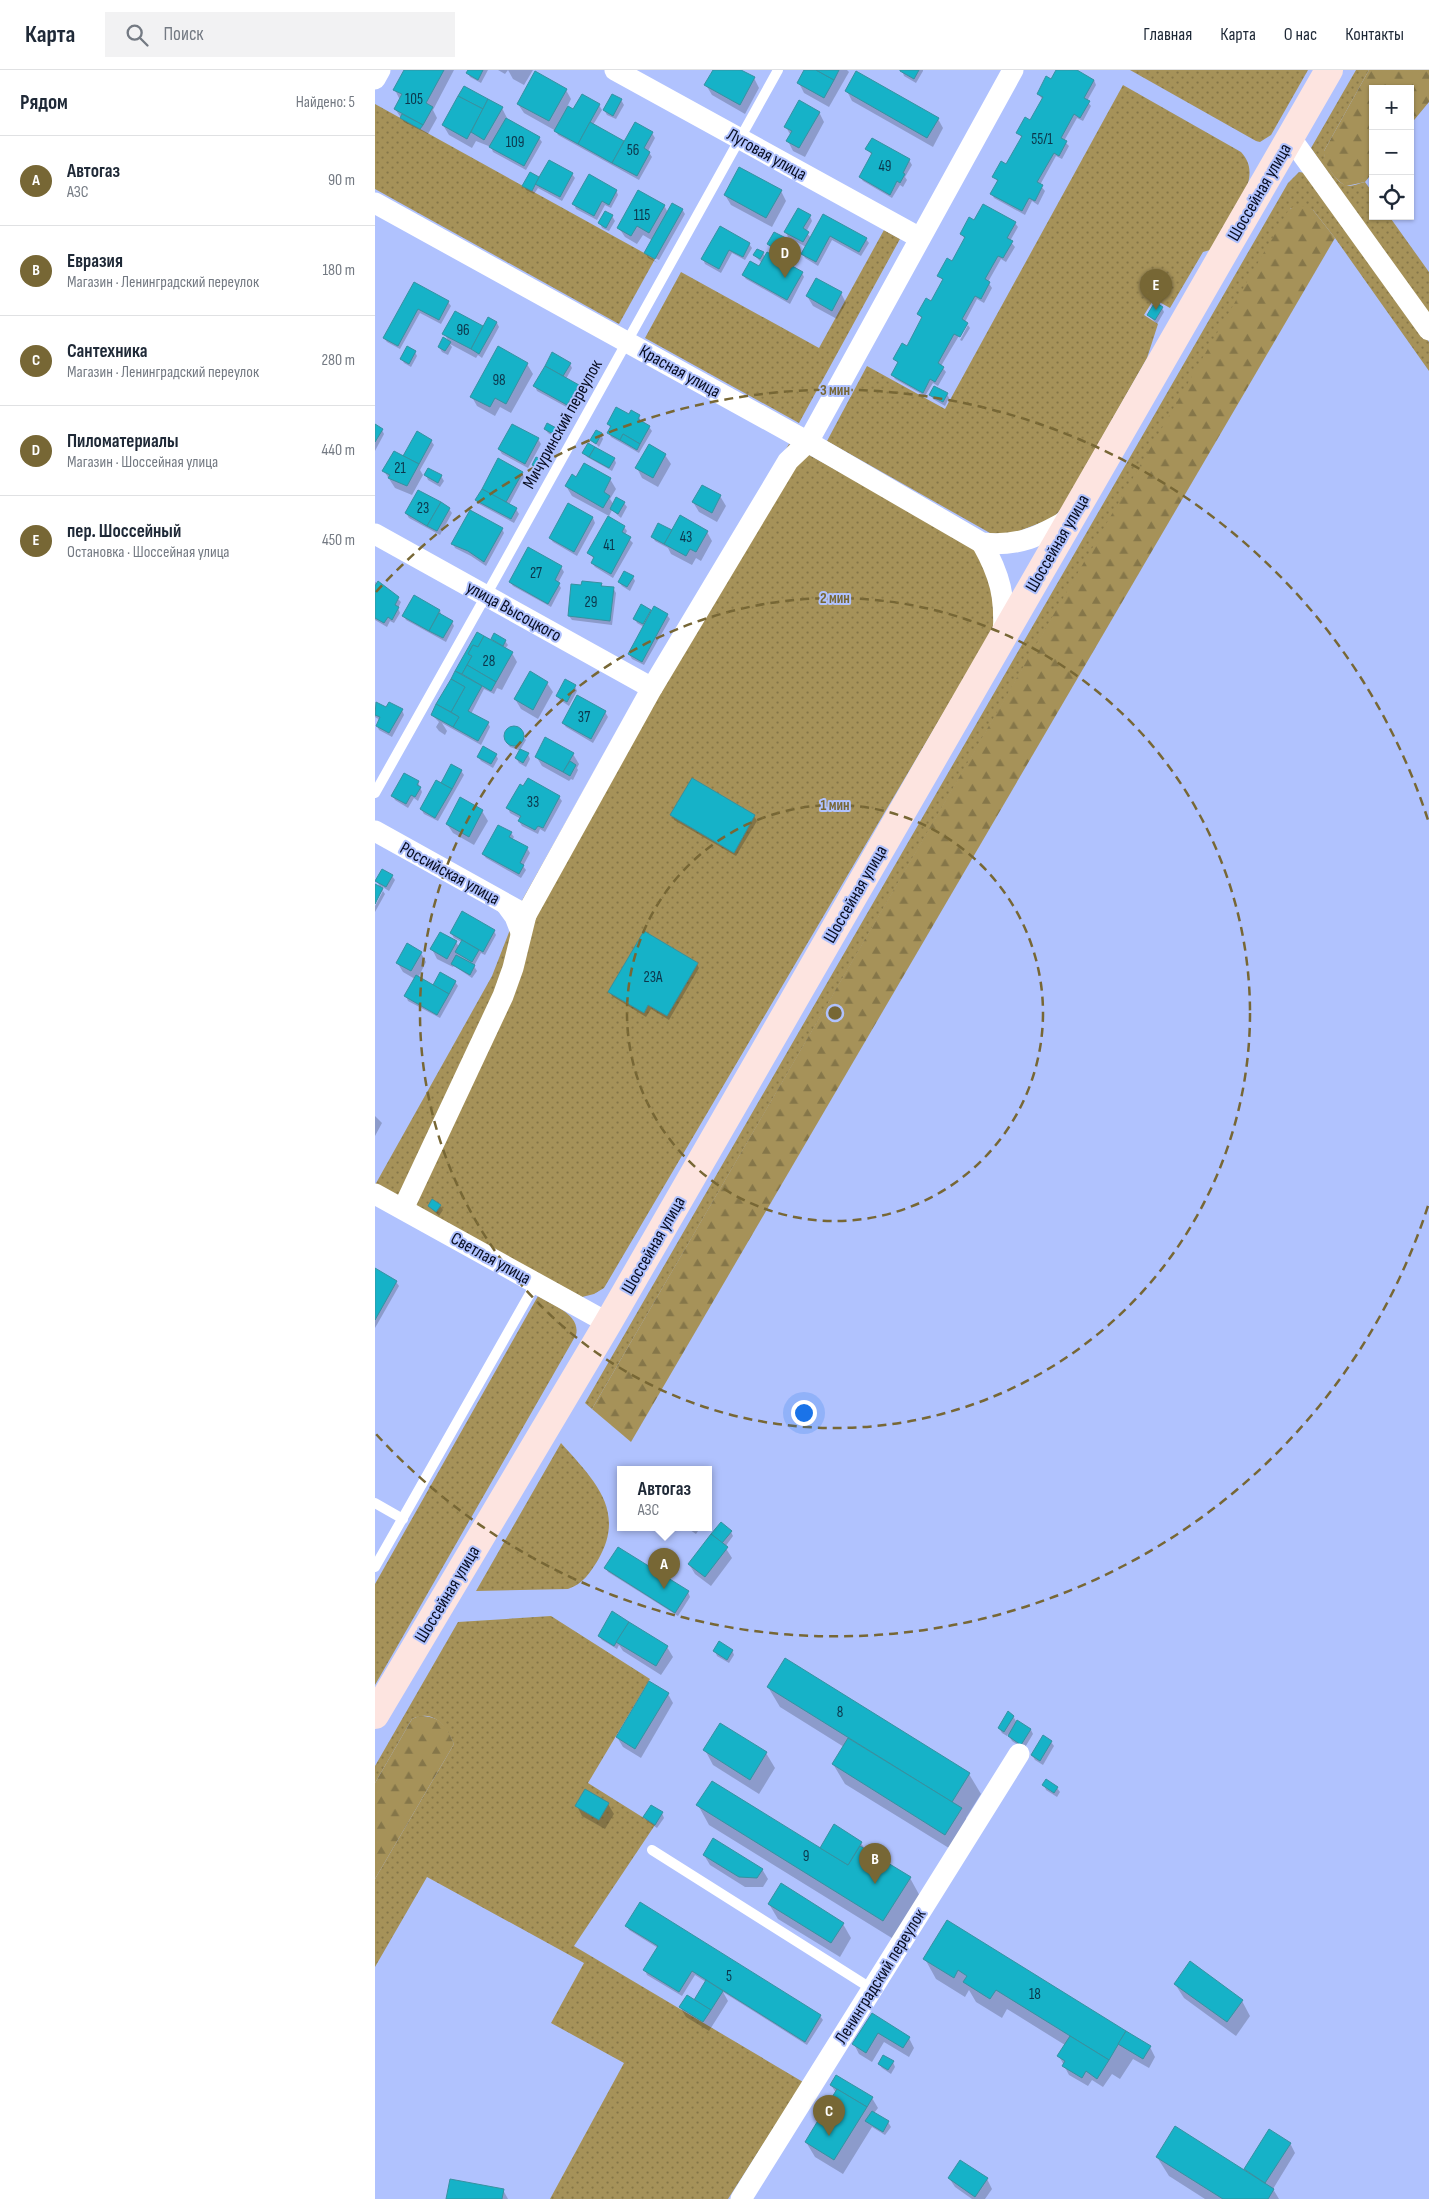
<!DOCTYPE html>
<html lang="ru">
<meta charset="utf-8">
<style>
body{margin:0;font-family:"Sofia Sans Condensed",sans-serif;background:#f2f2f3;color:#1f2937}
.controls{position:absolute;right:15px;top:15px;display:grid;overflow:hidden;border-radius:0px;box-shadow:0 1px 4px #0004}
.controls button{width:45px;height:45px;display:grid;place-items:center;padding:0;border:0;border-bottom:1px solid #e0e1e3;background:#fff;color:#1f2937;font:25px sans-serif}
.you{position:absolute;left:428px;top:1342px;width:18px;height:18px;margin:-12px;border:4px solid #fff;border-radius:50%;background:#1a73e8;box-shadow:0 0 0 8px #1a73e833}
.badge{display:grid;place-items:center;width:32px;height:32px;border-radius:50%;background:#776735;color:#fff;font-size:16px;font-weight:700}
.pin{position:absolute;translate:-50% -41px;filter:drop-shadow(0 1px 2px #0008)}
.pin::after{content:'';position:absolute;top:26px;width:18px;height:15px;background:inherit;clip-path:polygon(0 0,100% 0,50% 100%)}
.popup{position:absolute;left:242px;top:1396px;width:95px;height:65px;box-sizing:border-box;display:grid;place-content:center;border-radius:0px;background:#fff;filter:drop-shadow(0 1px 4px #0005);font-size:16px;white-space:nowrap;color:#747a83}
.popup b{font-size:19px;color:#1f2937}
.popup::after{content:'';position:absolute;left:50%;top:100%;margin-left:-10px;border:10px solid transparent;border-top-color:#fff}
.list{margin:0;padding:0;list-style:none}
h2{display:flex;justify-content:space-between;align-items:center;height:65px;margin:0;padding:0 20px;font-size:21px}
h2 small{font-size:16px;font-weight:400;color:#747a83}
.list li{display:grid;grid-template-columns:32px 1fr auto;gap:15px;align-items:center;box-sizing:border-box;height:90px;padding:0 20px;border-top:1px solid #e0e1e3}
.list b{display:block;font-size:19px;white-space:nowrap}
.list p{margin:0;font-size:16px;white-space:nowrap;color:#747a83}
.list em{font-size:16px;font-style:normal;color:#747a83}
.icon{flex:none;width:28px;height:28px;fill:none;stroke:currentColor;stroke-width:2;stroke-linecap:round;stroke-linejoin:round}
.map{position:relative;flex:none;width:1054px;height:2129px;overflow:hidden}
header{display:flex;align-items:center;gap:30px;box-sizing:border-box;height:70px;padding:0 25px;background:#fff;border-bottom:1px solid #e0e1e3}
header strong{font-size:24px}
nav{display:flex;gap:28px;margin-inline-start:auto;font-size:18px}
.search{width:350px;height:45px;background:#f2f2f3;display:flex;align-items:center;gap:12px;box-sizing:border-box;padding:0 18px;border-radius:0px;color:#747a83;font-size:19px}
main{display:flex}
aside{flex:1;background:#fff}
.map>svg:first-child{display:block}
.grass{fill:url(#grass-dots)}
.forest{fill:url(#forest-firs)}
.shadow{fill:#0003}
.building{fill:#16b2c8;stroke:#3791a0}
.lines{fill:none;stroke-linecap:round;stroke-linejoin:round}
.lane{stroke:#fff;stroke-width:10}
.street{stroke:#fff;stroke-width:21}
.secondary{stroke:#fde4e0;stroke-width:28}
.ring{fill:none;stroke:#776735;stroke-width:2.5;stroke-dasharray:9 6}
.labels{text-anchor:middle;stroke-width:4;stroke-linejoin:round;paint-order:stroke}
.number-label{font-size:15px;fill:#0c364b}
.street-label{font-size:18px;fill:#080d21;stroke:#b0c2fe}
.centre{fill:#776735;stroke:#b0c2fe;stroke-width:2.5}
.ring-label{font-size:15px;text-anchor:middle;font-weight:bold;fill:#776735;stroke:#b0c2fe;stroke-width:4;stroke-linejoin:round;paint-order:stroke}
</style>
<header>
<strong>Карта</strong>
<div class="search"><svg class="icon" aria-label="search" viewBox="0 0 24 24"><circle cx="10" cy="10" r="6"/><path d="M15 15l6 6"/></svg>Поиск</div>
<nav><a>Главная</a><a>Карта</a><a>О нас</a><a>Контакты</a></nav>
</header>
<main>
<aside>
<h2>Рядом<small>Найдено: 5</small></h2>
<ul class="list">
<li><span class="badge">A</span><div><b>Автогаз</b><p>АЗС</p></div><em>90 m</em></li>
<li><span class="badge">B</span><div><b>Евразия</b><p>Магазин · Ленинградский переулок</p></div><em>180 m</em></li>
<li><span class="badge">C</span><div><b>Сантехника</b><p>Магазин · Ленинградский переулок</p></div><em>280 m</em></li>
<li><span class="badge">D</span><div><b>Пиломатериалы</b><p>Магазин · Шоссейная улица</p></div><em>440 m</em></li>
<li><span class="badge">E</span><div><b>пер. Шоссейный</b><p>Остановка · Шоссейная улица</p></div><em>450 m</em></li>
</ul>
</aside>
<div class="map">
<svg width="1054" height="2129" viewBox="0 0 1054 2129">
<defs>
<pattern id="grass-dots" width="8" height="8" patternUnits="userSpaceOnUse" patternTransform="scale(1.25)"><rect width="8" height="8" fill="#a69259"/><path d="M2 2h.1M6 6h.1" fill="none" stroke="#857649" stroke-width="1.8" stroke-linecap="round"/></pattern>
<pattern id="forest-firs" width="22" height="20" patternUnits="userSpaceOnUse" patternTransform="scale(1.25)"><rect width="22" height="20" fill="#a69259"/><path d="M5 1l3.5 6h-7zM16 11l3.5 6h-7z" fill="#857649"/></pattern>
</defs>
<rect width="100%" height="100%" fill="#b0c2fe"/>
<g class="grass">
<path d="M755 0H933L896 65 885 72 881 71Z"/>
<path d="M981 0H994L949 81C949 91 961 115 974 116 978 116 985 113 990 112L998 123V146H1014L1054 202V249L936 78Z"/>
<path d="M748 15 866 82C875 92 876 101 873 114L835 180 828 182 795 238 779 229 769 245 783 254 772 288 687 438 678 448 634 465 615 463 452 371 492 296 570 339Z"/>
<path d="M0 34 280 189 244 254 0 119Z"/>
<path d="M924 102 931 103 937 108 1054 272V301L960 168 938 140 916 138 217 1339 210 1333 913 113Z"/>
<path d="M509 160 525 169 424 353 270 268 306 202 444 278Z"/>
<path d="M414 374 600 476 611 495 622 552 229 1218 219 1224 207 1227 0 1115 117 906 145 834 257 634Z"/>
<path d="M163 1226C178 1235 206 1245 201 1265L0 1615V1514Z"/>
<path d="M186 1373C218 1409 252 1440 223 1490 215 1503 208 1514 193 1519L101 1521Z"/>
<path d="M176 1546 275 1609 213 1713 280 1755 199 1876 428 2012 353 2129H175L249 1993 176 1953 209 1893 52 1807 0 1897V1809L79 1674C71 1656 59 1638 37 1649L0 1713V1696L83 1552Z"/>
</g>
<g class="forest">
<path d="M994 0H1054V32L1035 55V19H998V102L990 112 971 116C960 110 948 93 949 81Z"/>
<path d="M924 135 938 140 960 168 256 1372 217 1339 913 141 919 136Z"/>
<path d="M44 1646C66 1646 71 1656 79 1674L0 1809V1713L37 1649Z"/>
</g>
<g class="shadow">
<path d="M30 0H79L58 40 62 48 53 64 29 52 20 39 25 30 20 20Z"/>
<path d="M94 0H113L106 13 95 7 93 3Z"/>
<path d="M123 0H133L130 4Z"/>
<path d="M133 0H158L149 15 138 9Z"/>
<path d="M339 0H364L379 8 384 18 370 44 337 25 331 15Z"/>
<path d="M431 0H472L474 2 454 37 429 23 424 13Z"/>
<path d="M527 0H548V1L541 13 529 6Z"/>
<path d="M683 0H699L719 10 721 15 712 31 716 36 708 51 702 48 689 71 694 76 687 89 681 86 665 115 670 121 663 135 657 131 650 145 619 128 617 124 623 112 619 107 632 96 647 68 643 63 656 52 668 30 663 24 677 11Z"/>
<path d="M191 20 196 29 192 37 199 41 207 26 224 35 227 40 218 55 250 73 260 54 277 63 280 68 273 81 277 87 264 110 183 65 181 61 149 43 143 34Z"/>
<path d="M472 21 563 49 568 58 558 77 477 31Z"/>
<path d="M246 30 249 35 241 49 232 45 229 40Z"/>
<path d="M127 38 132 48 131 50 164 68 167 72 151 100 118 82 116 77 101 71 97 78 74 65 68 55Z"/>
<path d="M444 42 449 52 430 87 418 81 413 71 416 66 411 57Z"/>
<path d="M492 79 534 90 537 95 530 107 532 110 528 117 525 115 517 128 488 111 485 107 497 85Z"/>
<path d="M155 103 165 109 197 104 200 108 187 131 163 118 159 124 151 120 149 116Z"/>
<path d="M241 120 243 125 236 138 230 135 222 150 201 139 199 134Z"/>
<path d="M406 121 411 131 397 157 356 135 350 125Z"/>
<path d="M289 135 293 143 307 139 310 144 284 190 273 184V186L283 193 273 188 271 183 278 171 268 165 262 174 250 167 244 158Z"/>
<path d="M449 145 491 169 494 173 486 186 457 170 443 196 430 188 428 184 431 177 413 167 411 162 435 146 437 151 431 162 436 168Z"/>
<path d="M237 146 240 151 234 161 227 158 225 153Z"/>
<path d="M600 151 640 153 643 157 635 171 640 177 631 192 626 189 613 212 617 218 609 233 602 229 590 252 591 254 566 296 571 302 563 316 558 313 550 326 520 309 518 305 524 294 520 289 532 278 548 249 543 244 557 233 569 211 564 206 578 192 590 169 586 164Z"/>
<path d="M345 158 374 174 377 178 370 190 357 183 346 203 330 194 328 189Z"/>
<path d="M412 170 414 174 408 185 396 179 394 174Z"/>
<path d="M388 183 390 187 427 203 429 207 415 234 371 209 368 205 384 198 387 193 379 185Z"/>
<path d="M40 213 73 232 76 236 66 254 45 243 25 279 12 272 9 268Z"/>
<path d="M466 223 471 233 462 249 438 236 432 226Z"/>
<path d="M787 238 789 242 782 254 773 245Z"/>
<path d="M80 242 109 258 114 249 122 253 124 257 107 288 103 285 101 288 75 274 77 277 73 285 67 282 64 277 74 272 69 263Z"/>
<path d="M593 255 595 258 587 271 585 270Z"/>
<path d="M40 282 42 286 36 297 29 293 27 289Z"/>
<path d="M177 284 195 294 197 298 191 309 203 316 205 320 195 339 162 321 160 316Z"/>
<path d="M152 294 158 304 136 343 125 337 120 346 102 336 97 327Z"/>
<path d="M572 324 574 328 570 336 558 329 556 325Z"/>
<path d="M255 346H264L266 352 274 357 277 361 264 383 236 367 234 363 236 359 233 354Z"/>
<path d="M0 356 7 360 9 364 0 381Z"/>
<path d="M170 359 184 361 186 365 184 370 173 363Z"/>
<path d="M226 364 228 369 224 377 217 370Z"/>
<path d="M163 369 166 374 153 398 127 384 124 379Z"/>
<path d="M56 371 59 375 45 400 48 405 37 425 20 418 9 401 32 389Z"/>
<path d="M209 383 239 388 241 393 237 401 212 387Z"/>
<path d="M290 385 296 394 283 417 267 408 262 398Z"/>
<path d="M124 390 147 403 149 407 134 435 141 439 144 444 139 453 104 434 102 430Z"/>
<path d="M168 392 170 397 167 402 161 399 159 395Z"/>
<path d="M51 405 66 406 69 411 65 417 53 410Z"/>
<path d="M202 409H235L241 419 235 429 239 435 249 433 252 437 246 448 237 440 234 446 197 426 191 416Z"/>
<path d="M345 426 351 436 342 452 324 442 318 432Z"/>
<path d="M193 435 218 448 220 453 202 486 178 472 175 468Z"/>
<path d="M74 439 77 443 65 465 34 448 31 443Z"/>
<path d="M249 457 252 461 250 465 258 473 238 508 220 497 217 493 219 489 214 483Z"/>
<path d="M127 459 129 463 111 496 96 486 80 478 78 474Z"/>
<path d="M297 462H332L337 471 326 491 321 488 317 495 296 484 293 478 280 471 278 467Z"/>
<path d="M186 497 189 502 183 513 186 518 176 537 138 516 135 512Z"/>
<path d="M258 507 260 511 255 521 247 516 244 512Z"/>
<path d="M0 512 13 519 26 532 23 538 25 543 19 553 15 551 12 557 0 550Z"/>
<path d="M226 514 228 517 238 518 241 523 237 555 197 550 194 546 207 516Z"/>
<path d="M39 527 65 541 67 546 77 552 79 556 71 572 31 550 29 546Z"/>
<path d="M275 540 277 544 292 545 295 549 269 595 257 589 254 584 269 557 262 553 260 549Z"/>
<path d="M102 563 119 572 117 569 130 571 133 575 130 579 137 583 142 592 127 620 122 618 119 624 109 619 96 644 113 653 115 657 106 675 67 653 72 661 70 665 64 661 61 657 64 652 57 645Z"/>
<path d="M172 613 178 622 163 649 146 639 140 629Z"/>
<path d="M200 616 202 621 194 636 185 630 182 626Z"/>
<path d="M2 634 11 639 27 640 29 645 17 667 4 660 2 656 5 650 0 647Z"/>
<path d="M230 642 233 647 218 673 191 657 188 653Z"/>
<path d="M139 658 145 660 151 670 145 680 153 684 155 689 151 697 144 693 141 688 146 681 135 677 132 673 131 664 134 659Z"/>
<path d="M198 684 204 694 202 698 203 700 198 710 196 709 194 711 167 696 161 686Z"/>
<path d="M121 685 123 689 118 698 106 691 103 687Z"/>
<path d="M86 701 89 705 63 751 49 744 46 739 66 714Z"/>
<path d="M317 710 379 746 382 751 361 786 299 750 297 745Z"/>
<path d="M43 712 47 722 43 731 39 728 33 738 20 730 18 726Z"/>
<path d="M184 727 187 731 170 762 165 759 163 764 147 756 144 751 146 749 135 743 133 738Z"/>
<path d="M107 741 113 751 99 775 78 763 72 754Z"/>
<path d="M136 763 139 767 137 770 152 778 155 783 148 796 151 800 146 808 111 788 108 784Z"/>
<path d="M17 806 20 810 14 821 6 816 8 820 0 831V815L6 819 2 811Z"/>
<path d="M8 821 10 824 0 842V836Z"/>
<path d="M119 861 121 865 110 885 106 883 99 896 102 901 97 908 79 896 78 897 62 889 57 879 81 872 84 877 87 872 79 868 76 863Z"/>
<path d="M46 883 51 892 43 908 59 917 80 912 83 916 65 948 33 931 31 926 40 909 28 902 22 892Z"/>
<path d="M322 894 324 898 294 950 276 939 271 947 237 926 235 922Z"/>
<path d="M0 1046 7 1053 0 1066Z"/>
<path d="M54 1136H65L68 1140 64 1146Z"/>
<path d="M0 1200 21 1212 24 1216 0 1258Z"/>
<path d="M312 1458H325L321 1464Z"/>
<path d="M356 1462 358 1466 350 1477 357 1488 336 1516 320 1504 314 1494Z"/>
<path d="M231 1498 313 1522 315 1527 303 1546 233 1502Z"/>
<path d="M238 1543 292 1577 298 1587 286 1605 248 1581 244 1575 242 1579 227 1570 224 1566Z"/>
<path d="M357 1580 359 1585 354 1593 342 1586 340 1581Z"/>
<path d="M393 1617 594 1704 606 1724 591 1748 597 1759 582 1783 470 1714 458 1694 469 1677 405 1637Z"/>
<path d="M293 1624 298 1633 266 1688 248 1677 242 1667Z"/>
<path d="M638 1646 642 1653 656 1660 658 1664 649 1679 637 1671 633 1664 632 1666 627 1663 624 1658Z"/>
<path d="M346 1655 391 1683 400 1698 384 1724 338 1695 330 1680Z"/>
<path d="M676 1672 679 1676 668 1695 660 1690 657 1685Z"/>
<path d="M669 1715 682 1718 685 1722 682 1727 671 1720Z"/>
<path d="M233 1734 239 1744 230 1759 207 1746 202 1736Z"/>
<path d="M323 1735 448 1781 486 1773 491 1781 535 1808 546 1828 520 1870 334 1755Z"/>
<path d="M287 1743 289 1748 282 1758 272 1751 269 1747Z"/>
<path d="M329 1785 387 1799 393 1809 388 1817H370L335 1795Z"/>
<path d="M394 1834 468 1854 476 1868 465 1887 403 1849Z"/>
<path d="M572 1852 775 1977 780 1987 774 1998 758 1989 745 2009 737 2004 728 2017 717 2010 713 2016 694 2005 684 1986 690 1975 632 1939 627 1948 601 1932 594 1920 590 1927 561 1909 550 1889Z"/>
<path d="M252 1856 445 1946 448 1950 432 1975 348 1922 353 1931 334 1961 311 1947 305 1937 319 1931 331 1912 320 1905 307 1926 272 1905 270 1900 283 1878 254 1860Z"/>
<path d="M800 1914 867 1931 875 1946 861 1966 809 1928Z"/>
<path d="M497 1945 534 1968 539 1978 534 1987 509 1972 497 1992 484 1984 479 1974Z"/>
<path d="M518 1992 520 1997 516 2004 507 1998 504 1994Z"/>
<path d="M456 2015 497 2028 503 2038 499 2043 513 2052 516 2057 510 2065 497 2057 468 2104 440 2087 431 2072 461 2023Z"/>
<path d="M894 2061 915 2073 920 2083 898 2119 904 2129H830L794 2106 782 2087 869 2101Z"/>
<path d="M574 2108 612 2109 617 2119 610 2129H597L580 2117Z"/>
<path d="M128 2120 133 2129H72Z"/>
</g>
<g class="building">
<path d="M29 0H69L51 33 58 37 48 55 19 39 27 24 18 20Z"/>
<path d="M93 0H108L103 10 91 3Z"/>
<path d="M338 0H366L380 7 365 35 329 15Z"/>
<path d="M429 0H441L459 10 449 28 422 13Z"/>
<path d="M441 0H464L459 10Z"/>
<path d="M525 0H544L539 9 525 1Z"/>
<path d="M681 0H702L719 10 709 28 715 31 705 48 699 44 686 68 692 71 684 86 679 83 662 112 668 115 660 131 654 128 647 141 615 124 623 110 617 107 626 91 631 94 647 66 641 63 650 47 655 50 668 27 662 24 671 6 676 9Z"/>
<path d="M160 1 192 19 174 51 142 34Z"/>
<path d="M481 1 564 48 552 68 470 21Z"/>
<path d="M89 16 113 29 108 39 83 26Z"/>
<path d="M207 24 225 34 203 74 179 61 193 36 198 39Z"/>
<path d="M237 24 247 29 238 46 228 40Z"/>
<path d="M83 26 108 39 92 69 67 55Z"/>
<path d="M113 29 128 37 109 70 96 62Z"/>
<path d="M424 30 445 42 424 78 411 71 417 61 409 57Z"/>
<path d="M27 44 48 55 45 59 25 48Z"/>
<path d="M131 48 165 67 149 96 114 77Z"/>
<path d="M215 52 249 71 237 93 203 74Z"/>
<path d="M260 52 278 62 269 78 275 82 262 106 237 93Z"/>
<path d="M497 68 535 89 528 103 530 104 525 113 522 111 515 125 484 107 497 83 490 79Z"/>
<path d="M174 90 198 103 185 127 160 114Z"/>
<path d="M364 97 407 120 391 148 349 125Z"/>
<path d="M155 102 164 107 157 121 147 116Z"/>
<path d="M214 104 242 120 234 135 227 131 219 146 197 134Z"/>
<path d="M263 120 290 135 274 163 262 156 256 166 242 158Z"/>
<path d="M297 133 308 139 280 189 269 183Z"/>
<path d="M608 134 641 152 632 168 638 171 628 188 623 186 610 209 615 212 606 229 600 226 587 249 593 253 585 267 579 264 563 293 569 297 560 312 555 309 548 323 516 305 523 292 518 289 527 273 532 276 547 247 542 244 551 228 556 231 568 209 562 206 572 188 577 191 590 167 585 164 594 147 599 150Z"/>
<path d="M423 138 436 145 428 158 434 162 428 172 409 162Z"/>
<path d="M230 141 238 145 231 158 223 153Z"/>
<path d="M448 144 492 168 484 182 455 166 441 192 426 184Z"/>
<path d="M345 156 375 173 368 187 354 180 344 199 326 189Z"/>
<path d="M399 162 413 169 406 182 392 174Z"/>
<path d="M382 179 389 182 385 189 378 185Z"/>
<path d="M392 182 428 202 412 230 367 205 375 191 384 196Z"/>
<path d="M441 208 467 222 457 241 431 226Z"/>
<path d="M39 212 74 231 64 250 43 239 23 276 8 268Z"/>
<path d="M780 232 788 237 780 250 772 245Z"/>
<path d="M80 241 108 256 96 279 67 264Z"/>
<path d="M113 247 122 252 104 284 96 279Z"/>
<path d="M68 267 76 272 70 281 63 277Z"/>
<path d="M32 276 41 281 34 294 25 289Z"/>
<path d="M123 276 153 293 131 334 120 328 115 337 95 327Z"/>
<path d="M177 282 196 293 188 306 170 296Z"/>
<path d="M170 296 204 315 192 335 158 316Z"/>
<path d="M559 316 573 323 568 332 554 325Z"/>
<path d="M241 337 254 344 256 340 265 345 263 349 275 356 265 374 248 364 245 370 232 363 236 356 232 354Z"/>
<path d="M172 353 185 360 182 366 169 359Z"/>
<path d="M0 354 8 359 0 372Z"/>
<path d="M137 354 164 368 150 394 123 379Z"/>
<path d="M221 360 227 363 221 374 215 370Z"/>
<path d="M42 361 57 370 44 394 28 386Z"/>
<path d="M248 364 265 374 262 380 245 370Z"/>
<path d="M213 373 220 377 214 387 207 383Z"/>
<path d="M274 374 291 384 278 408 260 398Z"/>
<path d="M220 377 240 388 234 398 214 387Z"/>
<path d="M19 381 44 394 32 416 13 408 15 405 7 401Z"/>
<path d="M161 387 169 391 165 399 157 395Z"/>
<path d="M123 388 148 402 131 432 107 419Z"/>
<path d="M209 393 236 408 229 422 235 426 228 438 190 416 197 404 201 407Z"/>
<path d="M53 398 67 405 63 413 49 405Z"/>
<path d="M327 415 346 425 337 443 317 432Z"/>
<path d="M107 419 142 438 136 449 100 430Z"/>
<path d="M43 420 66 432 52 456 30 443Z"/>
<path d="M241 427 250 432 243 444 235 439Z"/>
<path d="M66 432 75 438 62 461 52 456Z"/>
<path d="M193 433 218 447 199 482 174 468Z"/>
<path d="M95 440 128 458 109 492 93 481 76 474Z"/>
<path d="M305 445 333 461 321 482 315 479 311 486 289 474Z"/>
<path d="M233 446 250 456 247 462 256 467 236 504 216 493 219 487 212 483Z"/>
<path d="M283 453 297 460 289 474 276 467Z"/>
<path d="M153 477 187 496 180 510 185 513 173 534 134 512Z"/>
<path d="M249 501 259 506 252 517 243 512Z"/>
<path d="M3 511 24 527 20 535 24 537 17 550 13 547 9 553 0 548V516Z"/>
<path d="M207 511 227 513 226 516 239 517 235 551 193 546 196 514 206 515Z"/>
<path d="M39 525 65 540 54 561 27 546Z"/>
<path d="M266 534 276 540 268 554 258 549Z"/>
<path d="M279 536 293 544 267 592 253 584Z"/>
<path d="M64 543 78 551 68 568 54 561Z"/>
<path d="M102 562 109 566 103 577 98 575 93 584 97 586 87 604 80 601Z"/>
<path d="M119 563 131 570 128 576 116 569Z"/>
<path d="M109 566 138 582 121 612 92 595 97 586 93 584 98 575 103 577Z"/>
<path d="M92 595 121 612 116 621 87 604Z"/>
<path d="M80 601 107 616 93 641 114 652 103 671 78 657 84 647 76 642 90 617 76 609Z"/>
<path d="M155 601 173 612 158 640 139 629Z"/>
<path d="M76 609 90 617 76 642 61 634Z"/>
<path d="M190 609 201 615 192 632 181 626Z"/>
<path d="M202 625 231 641 216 669 187 653Z"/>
<path d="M1 632 11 637 14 632 28 639 14 663 1 656 5 647 0 645Z"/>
<path d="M61 634 84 647 78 657 56 645Z"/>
<circle cx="139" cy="666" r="10"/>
<path d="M170 667 199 683 188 702 160 687Z"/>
<path d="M108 676 122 684 116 694 102 687Z"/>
<path d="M145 679 154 683 148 693 140 688Z"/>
<path d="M195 691 201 695 195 706 188 702Z"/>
<path d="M76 694 87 700 77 719 66 713Z"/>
<path d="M29 703 44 711 42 715 46 717 40 727 36 725 31 734 16 726Z"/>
<path d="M153 708 185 726 168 758 163 756 160 760 143 751 146 746 131 738 145 714 148 716Z"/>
<path d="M317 708 380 745 359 783 295 745Z"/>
<path d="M61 710 77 719 60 748 45 739Z"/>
<path d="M85 727 108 740 94 767 71 754Z"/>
<path d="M123 755 137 762 134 767 153 777 145 793 149 795 144 804 107 784Z"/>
<path d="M7 799 18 805 11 817 0 811Z"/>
<path d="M0 814 8 818 0 834Z"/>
<path d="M87 841 120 860 108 882 75 863Z"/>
<path d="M269 861 323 893 292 946 273 935 269 943 233 922Z"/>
<path d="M65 862 82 871 72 889 55 879Z"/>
<path d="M87 870 104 880 97 892 80 882Z"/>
<path d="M32 873 47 882 36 901 21 893Z"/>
<path d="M81 885 100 895 95 905 76 894Z"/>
<path d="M65 902 81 911 74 924 58 915Z"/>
<path d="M41 905 74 924 62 945 29 926Z"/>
<path d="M57 1129 66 1135 61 1142 53 1136Z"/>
<path d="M0 1198 22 1211 0 1250Z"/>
<path d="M346 1452 357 1461 347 1473 336 1464Z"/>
<path d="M336 1464 353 1477 330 1507 313 1494Z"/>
<path d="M243 1477 314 1521 300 1543 229 1498Z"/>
<path d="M237 1541 254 1552 239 1576 223 1566Z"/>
<path d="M254 1552 293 1576 281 1596 241 1572Z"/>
<path d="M344 1571 358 1580 352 1590 338 1581Z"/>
<path d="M410 1588 595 1703 577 1732 392 1617Z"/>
<path d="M274 1611 294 1623 260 1679 241 1667Z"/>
<path d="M633 1641 639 1646 629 1662 623 1658Z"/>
<path d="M642 1650 656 1659 646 1675 633 1666Z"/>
<path d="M345 1653 392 1682 375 1710 328 1680Z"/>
<path d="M668 1665 677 1671 665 1691 656 1685Z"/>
<path d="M473 1668 587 1738 570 1765 457 1694Z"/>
<path d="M671 1709 683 1717 679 1723 667 1715Z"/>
<path d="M337 1711 473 1795 485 1776 536 1807 508 1851 321 1735Z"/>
<path d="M210 1719 234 1733 224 1750 200 1736Z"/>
<path d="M276 1735 288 1742 280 1755 268 1747Z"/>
<path d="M459 1754 487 1772 473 1795 445 1778Z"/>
<path d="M338 1768 388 1799 382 1808 364 1807 328 1785Z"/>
<path d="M406 1813 469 1853 456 1873 393 1834Z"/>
<path d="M265 1832 446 1945 430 1972 317 1901 304 1922 268 1900 283 1876 250 1856Z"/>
<path d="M572 1850 751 1961 734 1990 621 1920 615 1929 588 1912 592 1906 583 1900 579 1908 548 1889Z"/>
<path d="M815 1891 868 1930 852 1952 799 1914Z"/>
<path d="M331 1910 348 1921 336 1940 319 1930Z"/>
<path d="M312 1925 336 1940 328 1952 304 1937Z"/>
<path d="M497 1943 535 1967 528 1978 503 1963 491 1983 477 1974Z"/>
<path d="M751 1961 776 1976 768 1989 743 1974Z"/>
<path d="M695 1966 734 1990 722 2009 711 2001 707 2008 687 1996 690 1991 682 1986Z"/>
<path d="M508 1985 519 1991 513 2000 503 1994Z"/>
<path d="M461 2005 498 2027 492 2037 455 2015Z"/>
<path d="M462 2019 492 2037 459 2090 430 2072Z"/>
<path d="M497 2041 514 2051 508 2062 490 2051Z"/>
<path d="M800 2056 899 2119 893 2129H848L781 2087Z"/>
<path d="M894 2059 916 2073 890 2113 869 2099Z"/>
<path d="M585 2090 613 2108 600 2127 573 2108Z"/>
<path d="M75 2109 129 2119 127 2129H71Z"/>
</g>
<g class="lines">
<g class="lane">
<path d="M0 723C136 483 268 241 403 0"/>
<path d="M127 838 135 849 142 867"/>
<path d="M0 1433 28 1449"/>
<path d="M0 1497 161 1213"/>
<path d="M277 1780 497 1919"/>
</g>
<g class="street">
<path d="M240 0 545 168"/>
<path d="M0 9 5 0"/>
<path d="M915 67 1054 260"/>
<path d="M0 133 433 372 607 473C644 477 665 466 696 448"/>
<path d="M0 464 277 618"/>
<path d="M607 473C625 505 631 528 628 565"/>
<path d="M0 761 151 845"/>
<path d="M0 1124 233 1253"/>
<path d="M28 1139 128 926 138 898 151 845 277 618 413 391 433 372 638 0"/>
<path d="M366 2129 644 1684"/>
</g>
<path class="secondary" d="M0 1645 233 1253 954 0"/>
</g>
<g class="ring">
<circle cx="460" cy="943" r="208"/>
<circle cx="460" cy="943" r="415"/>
<path d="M1053 1136A623 623 0 0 1 1 1364M1 522A623 623 0 0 1 1053 750"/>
</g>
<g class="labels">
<g class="number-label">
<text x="39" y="34">105</text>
<text x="667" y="74">55/1</text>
<text x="140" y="77">109</text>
<text x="258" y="85">56</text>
<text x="510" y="101">49</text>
<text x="267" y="150">115</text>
<text x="88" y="265">96</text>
<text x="124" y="315">98</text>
<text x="25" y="403">21</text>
<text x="48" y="443">23</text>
<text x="311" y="472">43</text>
<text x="234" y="480">41</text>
<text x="161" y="508">27</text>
<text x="216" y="537">29</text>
<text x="114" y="596">28</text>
<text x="209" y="652">37</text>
<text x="158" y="737">33</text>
<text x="278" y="912">23А</text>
<text x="465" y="1647">8</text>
<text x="431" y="1791">9</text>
<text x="354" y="1911">5</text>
<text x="660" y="1929">18</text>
</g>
<g class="street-label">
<text transform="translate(392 84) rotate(29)" y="6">Луговая улица</text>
<text transform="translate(884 122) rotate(-60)" y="6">Шоссейная улица</text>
<text transform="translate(305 301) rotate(29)" y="6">Красная улица</text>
<text transform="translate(187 354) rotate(-61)" y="6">Мичуринский переулок</text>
<text transform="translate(682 473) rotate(-60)" y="6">Шоссейная улица</text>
<text transform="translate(139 541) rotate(29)" y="6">улица Высоцкого</text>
<text transform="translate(75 803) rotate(29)" y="6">Российская улица</text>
<text transform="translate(480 824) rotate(-60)" y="6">Шоссейная улица</text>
<text transform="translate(278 1175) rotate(-60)" y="6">Шоссейная улица</text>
<text transform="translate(116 1188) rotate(29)" y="6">Светлая улица</text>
<text transform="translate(72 1524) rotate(-59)" y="6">Шоссейная улица</text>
<text transform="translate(505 1906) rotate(-58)" y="6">Ленинградский переулок</text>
</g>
</g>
<circle cx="460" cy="943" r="8" class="centre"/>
<g class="ring-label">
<text x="460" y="325">3 мин</text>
<text x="460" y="533">2 мин</text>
<text x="460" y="740">1 мин</text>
</g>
</svg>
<div class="controls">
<button>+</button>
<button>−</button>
<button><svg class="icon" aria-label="locate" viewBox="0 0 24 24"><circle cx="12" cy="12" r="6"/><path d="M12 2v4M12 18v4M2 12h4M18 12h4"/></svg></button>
</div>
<div class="you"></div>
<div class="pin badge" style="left:289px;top:1519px">A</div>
<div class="popup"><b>Автогаз</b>АЗС</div>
<div class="pin badge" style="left:500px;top:1814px">B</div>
<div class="pin badge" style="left:454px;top:2066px">C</div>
<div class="pin badge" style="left:410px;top:208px">D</div>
<div class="pin badge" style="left:781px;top:240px">E</div>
</div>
</main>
